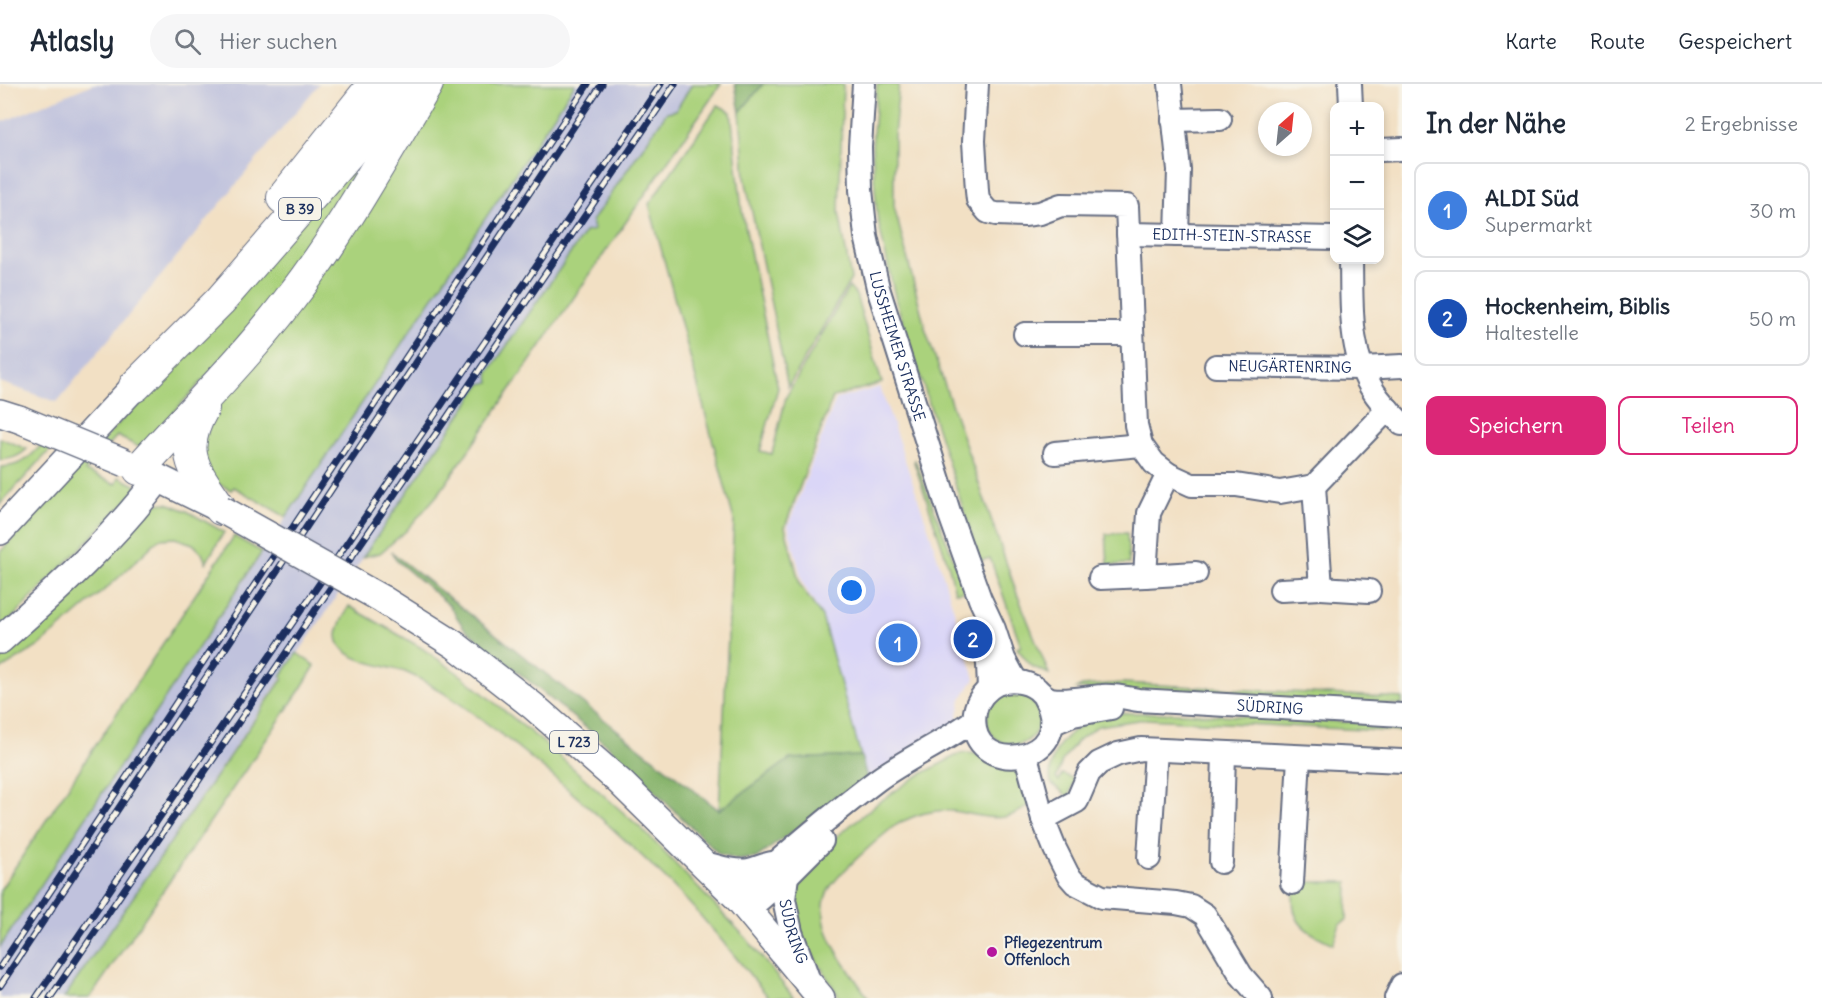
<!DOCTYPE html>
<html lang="de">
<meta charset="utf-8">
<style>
body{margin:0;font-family:Delius,sans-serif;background:#f6f6f7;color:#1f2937}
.controls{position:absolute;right:18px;top:18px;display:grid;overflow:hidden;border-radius:12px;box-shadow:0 3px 9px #0003}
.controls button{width:54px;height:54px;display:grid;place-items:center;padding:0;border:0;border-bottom:2px solid #e0e1e3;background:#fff;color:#1f2937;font:30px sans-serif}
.compass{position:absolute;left:1258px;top:18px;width:54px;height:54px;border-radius:50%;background:#fff;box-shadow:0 3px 9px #0003;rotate:27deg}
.you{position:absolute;left:852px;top:507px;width:21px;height:21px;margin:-15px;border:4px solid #fff;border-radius:50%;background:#1a73e8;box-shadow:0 0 0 9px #1a73e833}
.badge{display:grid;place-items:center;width:39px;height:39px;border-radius:50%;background:#db2777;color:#fff;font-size:20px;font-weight:700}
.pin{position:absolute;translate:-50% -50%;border:3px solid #fff;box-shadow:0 2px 6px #0006}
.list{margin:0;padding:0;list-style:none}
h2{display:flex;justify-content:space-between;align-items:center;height:78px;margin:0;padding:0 24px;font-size:26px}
h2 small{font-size:20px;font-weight:400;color:#747a83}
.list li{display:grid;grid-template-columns:39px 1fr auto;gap:18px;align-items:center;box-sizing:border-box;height:96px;margin:0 12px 12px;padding:0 12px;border:2px solid #e0e1e3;border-radius:12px}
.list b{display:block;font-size:22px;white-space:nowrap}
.list p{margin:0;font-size:20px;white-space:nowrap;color:#747a83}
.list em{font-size:20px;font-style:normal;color:#747a83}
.actions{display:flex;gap:12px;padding:18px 24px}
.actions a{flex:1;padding:14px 0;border:2px solid #db2777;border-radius:12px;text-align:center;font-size:21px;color:#db2777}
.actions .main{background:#db2777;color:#fff}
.icon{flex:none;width:33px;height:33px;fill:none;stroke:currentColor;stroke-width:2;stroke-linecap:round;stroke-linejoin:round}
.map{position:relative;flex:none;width:1402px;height:914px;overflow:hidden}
header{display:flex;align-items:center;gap:36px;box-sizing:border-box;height:84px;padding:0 30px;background:#fff;border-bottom:2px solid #e0e1e3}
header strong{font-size:28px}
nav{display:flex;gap:33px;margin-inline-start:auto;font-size:21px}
.search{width:420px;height:54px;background:#f6f6f7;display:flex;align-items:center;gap:15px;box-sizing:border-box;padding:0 21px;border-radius:33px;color:#747a83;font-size:22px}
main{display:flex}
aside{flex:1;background:#fff}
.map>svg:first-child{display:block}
.built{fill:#dad6f7}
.industrial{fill:#c0c2dd}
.green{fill:#aad27c;stroke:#62806d;stroke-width:1.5}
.forest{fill:#87b46c;stroke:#517265;stroke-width:1.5}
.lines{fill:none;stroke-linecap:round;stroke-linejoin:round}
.minor-casing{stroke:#666d82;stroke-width:26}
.major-casing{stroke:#666d82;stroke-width:30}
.highway-casing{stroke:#666d82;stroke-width:34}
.minor{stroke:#fff;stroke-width:22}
.major{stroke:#fff;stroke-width:27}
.highway{stroke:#fff;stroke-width:32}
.rail-casing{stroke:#1b2f5e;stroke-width:7}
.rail{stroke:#f7f3e8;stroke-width:4.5;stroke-dasharray:14;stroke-linecap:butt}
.major-bridge-casing{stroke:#666d82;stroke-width:30;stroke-linecap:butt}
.major-bridge{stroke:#fff;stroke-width:27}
.poi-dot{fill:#b5179e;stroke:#f7f3e8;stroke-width:2}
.labels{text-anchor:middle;stroke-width:4.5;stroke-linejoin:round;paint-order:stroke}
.shield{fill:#f7f3e8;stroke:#5d6a87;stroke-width:1.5}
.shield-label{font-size:14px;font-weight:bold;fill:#1b2f5e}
.street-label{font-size:15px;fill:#1b2f5e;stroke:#f7f3e8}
.poi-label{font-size:15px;font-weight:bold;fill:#1b2f5e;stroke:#f7f3e8;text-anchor:start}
</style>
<header>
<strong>Atlasly</strong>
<div class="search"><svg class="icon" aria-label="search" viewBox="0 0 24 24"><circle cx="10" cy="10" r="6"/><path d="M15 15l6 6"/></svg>Hier suchen</div>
<nav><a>Karte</a><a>Route</a><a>Gespeichert</a></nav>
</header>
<main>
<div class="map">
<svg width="1402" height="914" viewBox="0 0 1402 914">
<rect width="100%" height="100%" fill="#f7f3e8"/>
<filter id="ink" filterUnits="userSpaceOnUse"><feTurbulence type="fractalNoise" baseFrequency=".0167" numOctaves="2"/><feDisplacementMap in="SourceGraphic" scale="12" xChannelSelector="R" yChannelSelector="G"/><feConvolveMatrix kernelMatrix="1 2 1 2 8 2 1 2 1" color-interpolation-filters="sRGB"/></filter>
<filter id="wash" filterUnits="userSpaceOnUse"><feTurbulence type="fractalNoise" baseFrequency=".008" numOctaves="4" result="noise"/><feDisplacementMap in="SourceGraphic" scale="24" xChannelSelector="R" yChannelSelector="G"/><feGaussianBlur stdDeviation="1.35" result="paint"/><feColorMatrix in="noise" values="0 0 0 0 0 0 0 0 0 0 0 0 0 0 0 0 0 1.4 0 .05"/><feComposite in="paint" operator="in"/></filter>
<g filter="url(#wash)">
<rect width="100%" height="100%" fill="#f2e0c4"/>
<path class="built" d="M880 303 931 452 975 595 961 615 956 642 867 694 822 533 803 500 788 442 836 315Z"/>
<g class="industrial">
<path d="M93 0H319L57 318 0 298V39Z"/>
<path d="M575 0H692L693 2 676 26 667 29 592 137 594 146 490 298 481 300 64 914H0V863Z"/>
</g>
<g class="green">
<path d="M410 0 289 202 141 364 117 352 85 387 116 400 119 393 137 402 135 409 0 546V468L110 349 257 184Z"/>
<path d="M436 0H575L286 433 234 403 231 406 218 400 198 377 217 315Z"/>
<path d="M692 0H721L440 408 406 447 380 469 363 473 481 300 490 298 488 289 585 148 594 146 592 137 667 28 676 26Z"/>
<path d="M763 0H843L839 128 851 195 788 303 745 94 740 28Z"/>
<path d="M877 0H899L894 52V122L926 247 1016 507 1049 590 1031 582 1017 564 1021 562 990 474 980 477 896 217 877 132 872 63Z"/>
<path d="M718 21 731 28 742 127 778 304 760 367 772 370 786 313 849 203 856 211 882 299 833 313 785 443 800 501 822 533 861 672 790 675 719 726 734 436 649 120Z"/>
<path d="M0 354 27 365C19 373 11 375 0 376Z"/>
<path d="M42 360 52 364 0 420V388L2 383C21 382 30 374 42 360Z"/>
<path d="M915 376 959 489 964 507 955 508 949 483 914 378Z"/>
<path d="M167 419 187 427 224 448 206 479 202 469 193 460 175 454 159 455 117 495 39 562 0 586V566L154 420Z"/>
<path d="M1127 449 1129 480 1108 481 1106 450Z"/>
<path d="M234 452 262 468 0 863V806Z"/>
<path d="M349 522 420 563 462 592 550 664 642 745 747 855 794 914H769C738 876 703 832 668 797 603 734 534 672 460 620 443 608 424 596 405 588 387 581 337 578 337 551 337 543 345 530 349 522Z"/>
<path d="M297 569 315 582 300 606 90 914H64L283 594 281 592Z"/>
<path d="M1123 599 1402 614V621L1076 605 1082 602Z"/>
<circle cx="1013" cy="635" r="26"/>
<path d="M1119 629H1183L1402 641V648L1145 635 1098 642 1077 657 1062 677 1056 695 1059 697 1062 690 1075 695 1069 713 1051 699C1047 676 1060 655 1079 643L1078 635Z"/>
<path d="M968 669C985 670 1017 678 1024 696 1026 703 1027 712 1029 720 1001 749 965 722 936 727 922 729 905 735 893 743 878 755 836 791 828 807 824 815 823 825 824 834 827 860 854 892 868 914H840L800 851 792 830 796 798 825 762 879 718 916 693 959 670Z"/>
<path d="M1294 798H1348L1347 836 1340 840 1333 860C1299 844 1290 838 1294 798Z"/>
</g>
<g class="forest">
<path d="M735 0H763L740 28Z"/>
<path d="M391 468 719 726 790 675 861 672 867 694 756 774 737 776 719 770 607 661 464 544 449 521 396 476Z"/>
</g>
</g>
<g filter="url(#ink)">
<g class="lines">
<g class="minor-casing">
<g id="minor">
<path id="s1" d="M864 0 860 63 861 106 866 152 878 204 950 431 980 515 994 545 1004 575 1016 597"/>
<path d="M977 0 974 57 977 107 978 116 988 128 996 130 1024 131 1040 129 1061 121 1127 122 1136 341 1141 361 1154 379 1168 390 1192 401H1236L1280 408 1314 402 1388 325"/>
<path d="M1170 0 1179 86 1177 151"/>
<path d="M1350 0 1351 22"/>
<path d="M1173 36 1220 35"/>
<path d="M1380 66 1402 65"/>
<path id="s2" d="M1128 150 1334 154"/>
<path d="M1351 176C1352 220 1348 269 1374 308 1382 320 1392 330 1402 340"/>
<path d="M1025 250H1132"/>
<path id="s3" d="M1216 282 1362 284 1402 282"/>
<path d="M1055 369 1141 361"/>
<path d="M1314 402 1321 504 1369 507"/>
<path d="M1145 492 1196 489"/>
<path d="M1100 494 1145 492 1149 429 1168 390"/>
<path d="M1281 506 1321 504"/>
<path d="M980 543 988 580 989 605"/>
<path id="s4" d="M1044 613C1082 680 964 698 975 628 977 616 986 605 997 600 1010 595 1026 597 1037 605 1042 610 1044 613 1051 615 1068 618 1085 613 1102 612 1114 611 1127 614 1138 616L1402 631"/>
<path d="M1051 640 1073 631 1111 624"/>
<path d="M1026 672 1043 735 1055 765 1068 791 1075 799 1102 813 1176 819 1191 822 1205 831 1241 891 1261 914"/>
<path d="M1043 735 1077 717 1089 689 1099 679 1118 670 1141 665 1402 677"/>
<path d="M1149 774 1156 666"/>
<path d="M1221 778 1224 669"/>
<path d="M704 779C718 782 735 789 749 786 758 784 764 780 773 779"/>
<path id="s5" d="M787 792 784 815 791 848 807 891"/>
<path d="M1292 799 1299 673"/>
<path d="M737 813C782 773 828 733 876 697 907 674 943 659 974 636"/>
<path d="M748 826 787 792 822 757"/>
<path d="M1396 914 1402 901"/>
</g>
</g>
<g class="major-casing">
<g id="major">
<path d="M0 329 19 335"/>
<path d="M142 386 221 425"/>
<path d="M0 447 135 302"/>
<path d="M382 515 455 561 533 622 620 698 737 813 821 914"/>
<path d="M0 556C57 506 113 455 158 395"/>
</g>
</g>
<g class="highway-casing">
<g id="highway">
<path d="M283 114 374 0"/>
<path d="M135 302 220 217 347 71 404 0"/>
<path d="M203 324C177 369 195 387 221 425"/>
<path d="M139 385C190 328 244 276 290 215 342 148 383 73 427 0"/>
</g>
</g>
<use href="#minor" class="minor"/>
<use href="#major" class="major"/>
<use href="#highway" class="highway"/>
<g class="rail-casing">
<g id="rail">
<path d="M0 883 588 0"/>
<path d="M0 902 602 0"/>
<path d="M36 914 661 0"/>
<path d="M50 914 675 0"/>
</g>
</g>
<use href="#rail" class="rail"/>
<g class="major-bridge-casing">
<g id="major-bridge">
<path d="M19 335 126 379"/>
<path d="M221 425 382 515"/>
</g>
</g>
<use href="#major-bridge" class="major-bridge"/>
</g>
</g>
<circle class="poi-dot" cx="992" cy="868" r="6"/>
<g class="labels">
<g class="shield">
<rect x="279" y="114" width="42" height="22" rx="4.5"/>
<rect x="550" y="647" width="48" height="22" rx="4.5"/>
</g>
<g class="shield-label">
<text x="300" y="130">B 39</text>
<text x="574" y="663">L 723</text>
</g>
<g class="street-label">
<text dy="5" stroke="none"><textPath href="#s2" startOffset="104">EDITH-STEIN-STRASSE</textPath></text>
<text dy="5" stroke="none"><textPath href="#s1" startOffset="267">LUSSHEIMER STRASSE</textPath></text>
<text dy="5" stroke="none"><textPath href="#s3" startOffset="74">NEUGÄRTENRING</textPath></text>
<text dy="5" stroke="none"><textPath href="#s4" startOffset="468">SÜDRING</textPath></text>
<text dy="5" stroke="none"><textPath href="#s5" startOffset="57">SÜDRING</textPath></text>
</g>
<g class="poi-label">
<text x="1004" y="864">Pflegezentrum<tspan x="1004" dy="17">Offenloch</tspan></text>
</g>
</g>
</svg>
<div class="controls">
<button>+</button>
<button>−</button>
<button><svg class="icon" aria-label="layers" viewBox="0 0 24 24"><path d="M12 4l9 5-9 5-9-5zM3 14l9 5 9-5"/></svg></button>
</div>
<svg class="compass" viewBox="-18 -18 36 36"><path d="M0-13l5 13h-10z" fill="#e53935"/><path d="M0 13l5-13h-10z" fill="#747a83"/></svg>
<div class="you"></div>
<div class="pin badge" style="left:898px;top:559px;background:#3f7fe0">1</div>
<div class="pin badge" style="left:973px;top:555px;background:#1a4fb4">2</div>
</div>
<aside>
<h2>In der Nähe<small>2 Ergebnisse</small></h2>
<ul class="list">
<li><span class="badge" style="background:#3f7fe0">1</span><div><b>ALDI Süd</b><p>Supermarkt</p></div><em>30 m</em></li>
<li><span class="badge" style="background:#1a4fb4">2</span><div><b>Hockenheim, Biblis</b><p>Haltestelle</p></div><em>50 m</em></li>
</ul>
<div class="actions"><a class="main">Speichern</a><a>Teilen</a></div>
</aside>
</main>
